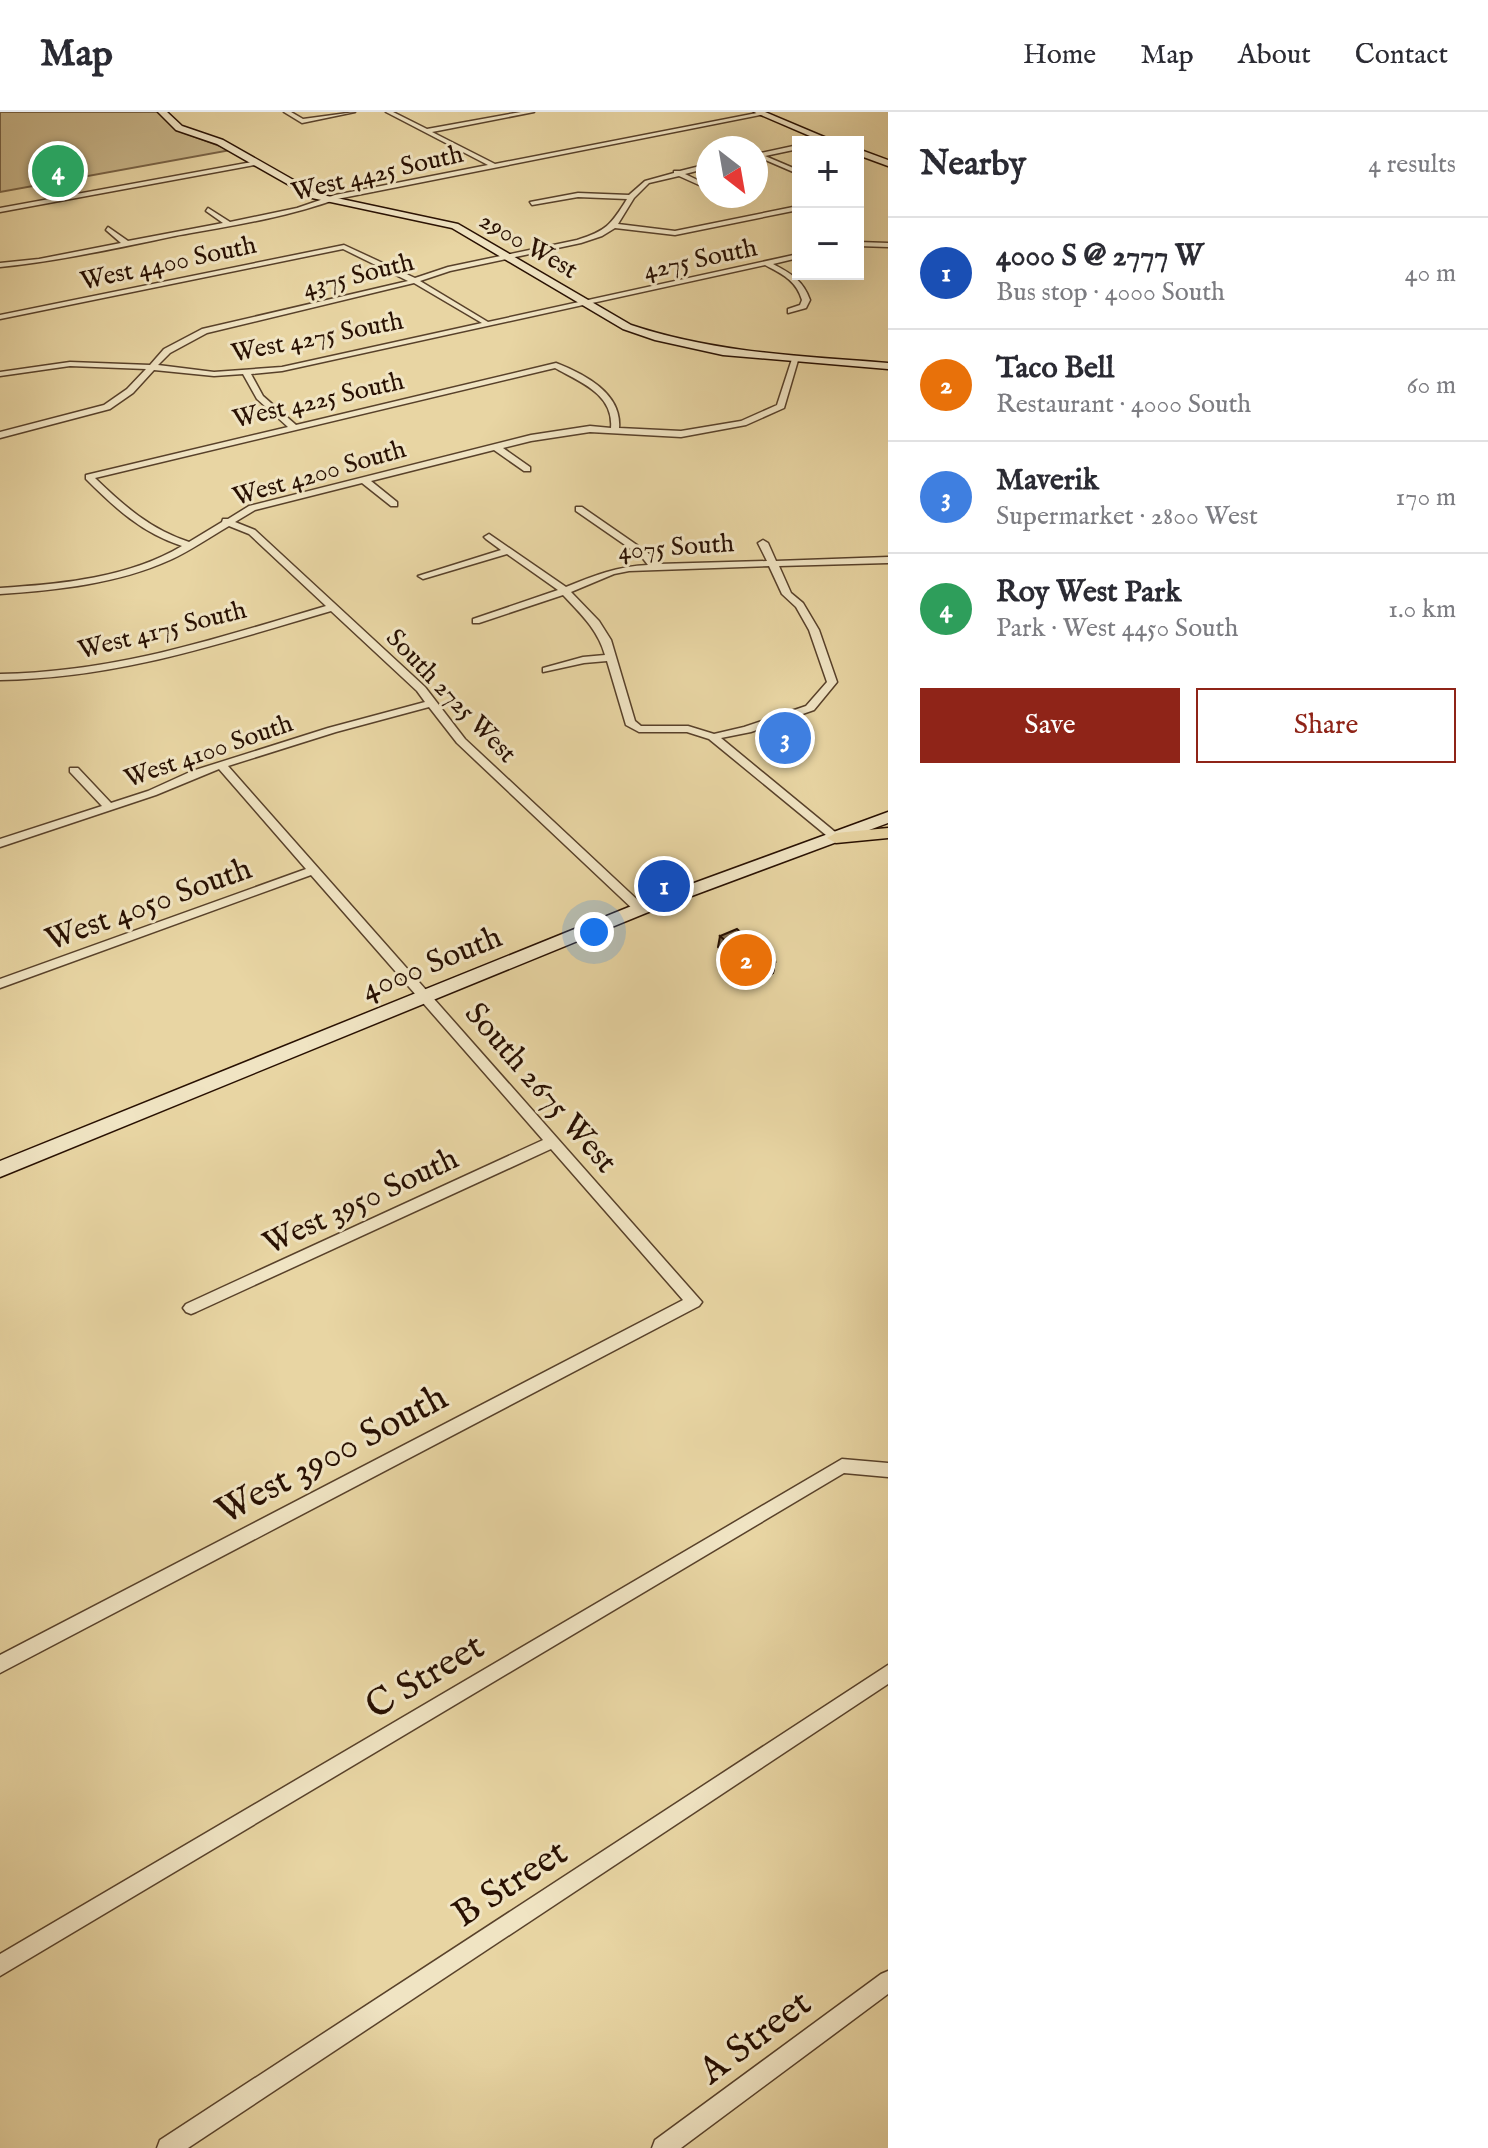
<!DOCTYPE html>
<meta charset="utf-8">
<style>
body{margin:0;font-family:"IM FELL English",serif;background:#f7f7f7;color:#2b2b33}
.controls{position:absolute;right:24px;top:24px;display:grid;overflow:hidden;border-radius:0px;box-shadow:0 8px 32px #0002}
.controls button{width:72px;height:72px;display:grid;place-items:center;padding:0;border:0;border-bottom:2px solid #e1e1e2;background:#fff;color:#2b2b33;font:40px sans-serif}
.compass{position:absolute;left:696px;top:24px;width:72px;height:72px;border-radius:50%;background:#fff;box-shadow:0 8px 32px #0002;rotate:149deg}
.you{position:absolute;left:594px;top:820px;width:28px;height:28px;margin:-20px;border:6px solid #fff;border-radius:50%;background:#1a73e8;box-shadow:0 0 0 12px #1a73e833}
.badge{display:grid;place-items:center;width:52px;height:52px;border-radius:50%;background:#8f2418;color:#fff;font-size:26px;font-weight:700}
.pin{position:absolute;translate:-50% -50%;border:4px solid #fff;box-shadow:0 2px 8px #0006}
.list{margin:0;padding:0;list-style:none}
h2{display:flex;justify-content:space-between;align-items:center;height:104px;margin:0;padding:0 32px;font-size:34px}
h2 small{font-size:26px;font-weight:400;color:#7c7c81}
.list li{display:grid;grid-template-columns:52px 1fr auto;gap:24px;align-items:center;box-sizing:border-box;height:112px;padding:0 32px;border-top:2px solid #e1e1e2}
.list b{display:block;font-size:30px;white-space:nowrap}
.list p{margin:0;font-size:26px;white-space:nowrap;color:#7c7c81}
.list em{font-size:26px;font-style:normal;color:#7c7c81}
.actions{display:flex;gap:16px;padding:24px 32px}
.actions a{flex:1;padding:18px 0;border:2px solid #8f2418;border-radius:0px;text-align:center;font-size:28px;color:#8f2418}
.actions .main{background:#8f2418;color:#fff}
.map{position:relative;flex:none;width:888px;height:2036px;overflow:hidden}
header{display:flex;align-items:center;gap:48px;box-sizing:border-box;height:112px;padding:0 40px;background:#fff;border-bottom:2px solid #e1e1e2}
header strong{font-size:38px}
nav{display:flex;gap:44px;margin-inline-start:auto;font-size:28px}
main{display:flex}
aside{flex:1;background:#fff}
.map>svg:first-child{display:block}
.green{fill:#c7b488;stroke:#786245;stroke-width:2}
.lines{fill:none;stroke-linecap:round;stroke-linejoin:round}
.street-casing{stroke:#58412a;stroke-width:3}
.secondary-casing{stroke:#281002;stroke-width:3}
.primary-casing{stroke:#281002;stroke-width:3}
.street{fill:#f0e4c3;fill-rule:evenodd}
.secondary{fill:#f0e4c3;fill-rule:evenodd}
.primary{fill:#e8d5a3;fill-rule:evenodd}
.wall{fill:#78654a;stroke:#281002;stroke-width:2}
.shaded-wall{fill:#62533c;stroke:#281002;stroke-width:2}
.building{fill:#8c7656;stroke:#281002;stroke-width:2}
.labels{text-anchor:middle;stroke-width:6;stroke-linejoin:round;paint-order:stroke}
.far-street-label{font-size:26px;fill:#281002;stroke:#f0e4c3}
.street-label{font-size:32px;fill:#281002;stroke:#f0e4c3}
.near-street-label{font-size:38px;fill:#281002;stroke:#f0e4c3}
</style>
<header>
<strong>Map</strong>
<nav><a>Home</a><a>Map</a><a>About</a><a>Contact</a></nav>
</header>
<main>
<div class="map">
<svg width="888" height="2036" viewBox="0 0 888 2036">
<rect width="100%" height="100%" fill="#e8d5a3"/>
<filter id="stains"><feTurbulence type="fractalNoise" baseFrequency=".0025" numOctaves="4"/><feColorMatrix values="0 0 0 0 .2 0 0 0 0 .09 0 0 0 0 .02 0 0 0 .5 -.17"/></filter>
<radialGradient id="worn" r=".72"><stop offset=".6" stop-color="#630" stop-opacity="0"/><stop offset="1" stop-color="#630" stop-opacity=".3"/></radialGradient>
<path class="green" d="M0 0H159L176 18 231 38 0 80Z"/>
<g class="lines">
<g class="street-casing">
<g id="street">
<path d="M284 0H291L303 7 355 0 302 11Z"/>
<path d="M386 0H393L427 17 521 0H534L432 20 495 52 762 0 765 2 337 87C284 106 230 114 175 124 117 136 59 149 0 155V151L39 147 121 131 106 118 108 115 128 129 223 111 206 99 208 96 230 110 297 96 335 83 488 53Z"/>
<path d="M798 33V37L765 44 798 58V62L756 44V42Z"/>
<path d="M258 49 260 52 0 100V96Z"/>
<path d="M708 52V56L685 62 708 73V77L679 64 649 71 634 86 618 112 675 119 798 94V98L675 123 615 116 602 124 581 131 450 159 420 169 488 210 798 142V146L773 152C790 161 803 168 810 188L806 196 788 201V197L800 193 802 188C796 168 782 162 765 153L282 259 251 262 263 284 296 313 556 251C584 262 622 281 619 316L681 319 741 309 777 293 792 247 799 245 784 296 746 313 681 325 590 320 531 329 503 336 530 355V359H524L494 338 371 369 397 390V394H391L362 371 255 398 235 410 255 418 425 575 465 627 644 794 646 797 644 800H636L457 631 429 595 336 620 228 654 702 1190 699 1194 0 1561V1543L683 1188 551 1037 196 1200 191 1202 186 1200 183 1196 186 1192 543 1028 311 763 0 876V867L306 757 219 657 156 683 0 735V727L102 694 70 660V656H78L111 691 148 679 192 659 328 616 425 590 417 579 331 499C218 532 119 566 0 568V562C118 560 214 527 326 494L249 422 229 414C210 425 190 439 170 448 117 472 57 478 0 482V476C62 472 128 466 182 434 142 421 115 396 86 367V363L288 315 257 287 243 262 214 264 154 258 133 281 110 297 0 326V320L104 293 127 277 146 257 70 254 0 264V260L70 250 150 253 164 237 202 217 408 169 343 137 0 207V203L344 133 415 166 448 155 577 128C606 119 611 113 627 87L578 85 532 93 530 90 578 81 629 83 645 69 674 61V59H680ZM414 171 482 211 282 255 214 260 158 253 170 241 207 221ZM555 256C580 270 614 282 611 316L590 314 531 323 249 394 228 407H223L222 410 189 430C150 417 124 394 95 366Z"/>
<path d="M858 130 888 131V135L858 134Z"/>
<path d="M576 395H582L647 440 658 452 767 449 758 431 763 428 768 431 776 449 888 445V451L779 454 791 481 803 491 819 518 837 570 814 598 751 620 721 626 840 724V728H832L709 627 687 620H639L626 613 607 549 584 551 543 560V556L583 545 605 543C598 518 581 502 563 483L479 511H473V507L558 478 507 442 423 467 418 464 501 438 486 427 484 425 489 422 566 475C593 464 618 454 648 453L641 444 576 399ZM769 454 782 482 796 495 809 518 827 570 806 594 744 615 714 622 688 614H641L635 609 611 528 599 509 571 480 614 462 629 459Z"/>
<path d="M842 1347 888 1351V1365L844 1361 0 1864V1842Z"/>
<path d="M888 1553V1572L188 2036H157L160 2028Z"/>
<path d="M888 1859V1882L681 2036H652L655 2028 881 1862Z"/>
</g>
</g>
<g class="secondary-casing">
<g id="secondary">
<path d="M158 0H167L182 14 223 28 318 82 458 112 631 213C715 241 801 244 888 251V257L723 243 655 228 623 217 452 116 312 86 217 32 176 18Z"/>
<path d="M754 0H765L836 30H824Z"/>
<path d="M858 37 888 48V54L858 43Z"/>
<path d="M888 700V711L646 801 0 1065V1049L634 793Z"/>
</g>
</g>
<g class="primary-casing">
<path id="primary" d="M888 716V726L836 731 827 726 836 721Z"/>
</g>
<use href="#street" class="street"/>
<use href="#secondary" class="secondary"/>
<use href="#primary" class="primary"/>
</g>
<path class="wall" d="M720 824 775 850 773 861 756 868 718 835Z"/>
<path class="shaded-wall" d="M775 850 773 861 756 868 758 857Z"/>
<path class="building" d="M737 817 775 850 758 857 720 824Z"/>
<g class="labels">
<g class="far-street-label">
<text transform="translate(377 60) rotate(-13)" y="9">West 4425 South</text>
<text transform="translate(529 132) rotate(30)" y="9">2900 West</text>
<text transform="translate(700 146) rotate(-12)" y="9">4275 South</text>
<text transform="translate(168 150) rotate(-12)" y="9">West 4400 South</text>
<text transform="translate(358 162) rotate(-14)" y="9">4375 South</text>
<text transform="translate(317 224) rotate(-11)" y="9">West 4275 South</text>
<text transform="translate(318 287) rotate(-13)" y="9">West 4225 South</text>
<text transform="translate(319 360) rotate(-16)" y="9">West 4200 South</text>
<text transform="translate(676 434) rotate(-4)" y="9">4075 South</text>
<text transform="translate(162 517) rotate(-14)" y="9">West 4175 South</text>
<text transform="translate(452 583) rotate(46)" y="9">South 2725 West</text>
<text transform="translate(208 638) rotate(-19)" y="9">West 4100 South</text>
</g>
<g class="street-label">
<text transform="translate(148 791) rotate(-20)" y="11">West 4050 South</text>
<text transform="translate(431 850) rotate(-22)" y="11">4000 South</text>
<text transform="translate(542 975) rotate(49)" y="11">South 2675 West</text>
<text transform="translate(360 1088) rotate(-25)" y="11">West 3950 South</text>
</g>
<g class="near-street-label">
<text transform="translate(331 1341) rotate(-28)" y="13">West 3900 South</text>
<text transform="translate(424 1563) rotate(-31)" y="13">C Street</text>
<text transform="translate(509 1770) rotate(-33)" y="13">B Street</text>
<text transform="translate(754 1924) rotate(-37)" y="13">A Street</text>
</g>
</g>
<rect width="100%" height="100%" filter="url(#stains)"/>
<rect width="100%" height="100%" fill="url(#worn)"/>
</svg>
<div class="controls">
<button>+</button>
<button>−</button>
</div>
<svg class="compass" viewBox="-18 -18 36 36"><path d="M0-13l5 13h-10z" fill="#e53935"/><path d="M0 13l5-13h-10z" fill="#7c7c81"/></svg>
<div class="you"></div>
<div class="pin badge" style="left:664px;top:774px;background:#1a4fb4">1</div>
<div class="pin badge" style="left:746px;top:848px;background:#e8710a">2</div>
<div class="pin badge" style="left:785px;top:626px;background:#3f7fe0">3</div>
<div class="pin badge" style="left:58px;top:59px;background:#2e9e5b">4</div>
</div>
<aside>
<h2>Nearby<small>4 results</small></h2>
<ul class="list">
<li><span class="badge" style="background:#1a4fb4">1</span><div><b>4000 S @ 2777 W</b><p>Bus stop · 4000 South</p></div><em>40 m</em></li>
<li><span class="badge" style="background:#e8710a">2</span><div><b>Taco Bell</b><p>Restaurant · 4000 South</p></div><em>60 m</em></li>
<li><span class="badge" style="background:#3f7fe0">3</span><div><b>Maverik</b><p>Supermarket · 2800 West</p></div><em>170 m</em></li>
<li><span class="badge" style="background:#2e9e5b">4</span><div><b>Roy West Park</b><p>Park · West 4450 South</p></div><em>1.0 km</em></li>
</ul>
<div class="actions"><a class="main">Save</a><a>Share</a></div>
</aside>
</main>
